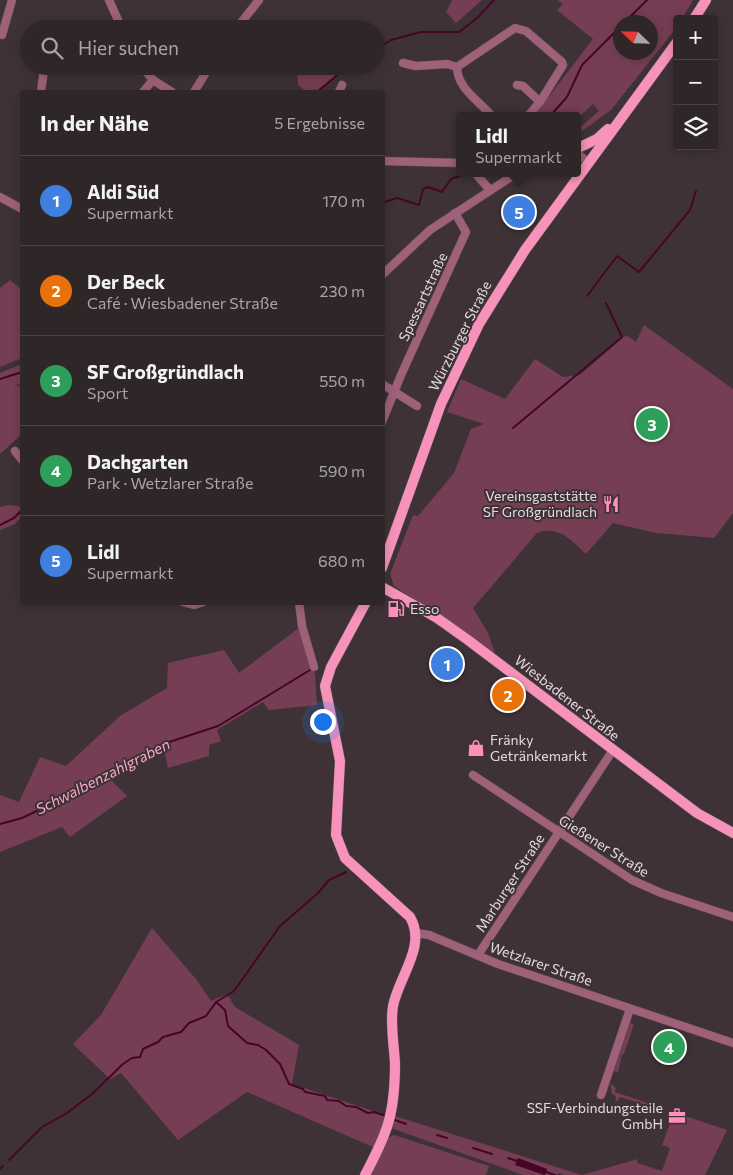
<!DOCTYPE html>
<html lang="de">
<meta charset="utf-8">
<style>
body{margin:0;font-family:Commissioner,sans-serif;background:#3b3234;color:#f1f3f6}
.controls{position:absolute;right:15px;top:15px;display:grid;overflow:hidden;border-radius:5px;box-shadow:0 2px 12px #0003}
.controls button{width:45px;height:45px;display:grid;place-items:center;padding:0;border:0;border-bottom:1px solid #4a4345;background:#2f2628;color:#f1f3f6;font:25px sans-serif}
.compass{position:absolute;left:613px;top:15px;width:45px;height:45px;border-radius:50%;background:#2f2628;box-shadow:0 2px 12px #0003;rotate:293deg}
.you{position:absolute;left:322px;top:721px;width:18px;height:18px;margin:-12px;border:4px solid #fff;border-radius:50%;background:#1a73e8;box-shadow:0 0 0 8px #1a73e833}
.badge{display:grid;place-items:center;width:32px;height:32px;border-radius:50%;background:#ff8ebb;color:#fff;font-size:16px;font-weight:700}
.pin{position:absolute;translate:-50% -50%;border:2px solid #fff;box-shadow:0 1px 5px #0006}
.popup{position:absolute;left:456px;top:112px;width:125px;height:65px;box-sizing:border-box;display:grid;place-content:center;border-radius:5px;background:#2f2628;filter:drop-shadow(0 1px 4px #0005);font-size:16px;white-space:nowrap;color:#a7a5a8}
.popup b{font-size:19px;color:#f1f3f6}
.popup::after{content:'';position:absolute;left:50%;top:100%;margin-left:-10px;border:10px solid transparent;border-top-color:#2f2628}
.list{margin:0;padding:0;list-style:none}
h2{display:flex;justify-content:space-between;align-items:center;height:65px;margin:0;padding:0 20px;font-size:21px}
h2 small{font-size:16px;font-weight:400;color:#a7a5a8}
.list li{display:grid;grid-template-columns:32px 1fr auto;gap:15px;align-items:center;box-sizing:border-box;height:90px;padding:0 20px;border-top:1px solid #4a4345}
.list b{display:block;font-size:19px;white-space:nowrap}
.list p{margin:0;font-size:16px;white-space:nowrap;color:#a7a5a8}
.list em{font-size:16px;font-style:normal;color:#a7a5a8}
.icon{flex:none;width:28px;height:28px;fill:none;stroke:currentColor;stroke-width:2;stroke-linecap:round;stroke-linejoin:round}
.map{position:relative;flex:none;width:733px;height:1175px;overflow:hidden}
.search{position:absolute;background:#2f2628;box-shadow:0 2px 12px #0003;left:20px;top:20px;width:365px;height:55px;display:flex;align-items:center;gap:12px;box-sizing:border-box;padding:0 18px;border-radius:28px;color:#a7a5a8;font-size:19px}
.panel{position:absolute;background:#2f2628;box-shadow:0 2px 12px #0003;left:20px;top:90px;width:365px;height:515px;border-radius:5px}
.map>svg:first-child{display:block}
.green{fill:#763e54;fill-rule:evenodd}
.water{fill:#480427}
.lines{fill:none;stroke-linecap:round;stroke-linejoin:round}
.stream{stroke:#480427;stroke-width:2}
.minor-casing{stroke:#5d5054;stroke-width:9}
.major-casing{stroke:#5d5054;stroke-width:11}
.minor{stroke:#9f6179;stroke-width:8}
.major{stroke:#f793ba;stroke-width:10}
.labels{text-anchor:middle;stroke-width:4;stroke-linejoin:round;paint-order:stroke}
.street-label{font-size:14px;fill:#e3dadd;stroke:#3f3236}
.poi-label{font-size:14px;fill:#e3dadd;stroke:#3f3236;text-anchor:end}
.water-label{font-size:15px;font-style:italic;fill:#f7abc7;stroke:#3f3236}
</style>
<div class="map">
<svg width="733" height="1175" viewBox="0 0 733 1175">
<rect width="100%" height="100%" fill="#3f3236"/>
<g class="green">
<path d="M452 0H482L456 23 446 12Z"/>
<path d="M557 0H693L682 19H677V27L611 110 578 134V129L599 111 593 104 578 118V116H534L593 39 557 10 563 4ZM650 22V52H620V22Z"/>
<path d="M297 66H349L317 92H307L298 85Z"/>
<path d="M10 280 22 290V358L0 367V288Z"/>
<path d="M644 325 733 389V513L714 538 656 533 613 523 586 554C571 540 559 525 537 533L473 608 488 633 495 653 394 586 390 574 413 515 418 516 454 473 471 429 484 424 447 412 461 379 505 399 535 359 563 377 580 375 626 335 636 342Z"/>
<path d="M22 364V383L13 387 22 385V434L0 454V373Z"/>
<path d="M9 505 22 507V516L15 524 0 530V507Z"/>
<path d="M300 627 315 675 317 705 269 710 263 702 217 730 221 741 209 745V756L168 768 163 743 109 778 127 796 70 837 62 827 0 852V795L19 802 40 757 66 766 120 716 167 688 168 663 224 650 239 673Z"/>
<path d="M152 928 196 979 211 1001 227 994 235 1007 299 1045 292 1084 388 1116 375 1148 247 1092 178 1140 121 1073 110 1079 73 1044 101 1015Z"/>
<path d="M630 1023 634 1024 624 1054H622L618 1072 614 1071Z"/>
<path d="M610 1083 616 1088 615 1092 659 1107 661 1103 662 1106 658 1109 620 1097 618 1101 615 1100 616 1096 612 1094Z"/>
<path d="M670 1111 727 1130 705 1175H564L558 1173 557 1175H545L546 1169 518 1158 516 1165 544 1175H523L391 1128 395 1116 582 1175 638 1159 637 1163 662 1171 670 1148 662 1145 673 1115 670 1113Z"/>
<path d="M394 1135 489 1166 486 1175H369L388 1138Z"/>
</g>
<path class="water" d="M518 1158 547 1169 545 1175 515 1165Z"/>
<g class="lines">
<g class="stream">
<path d="M625 22 647 0"/>
<path d="M376 49 391 40 421 32H459L477 18 494 0"/>
<path d="M317 92 348 66"/>
<path d="M550 116 567 97 582 65 620 27"/>
<path d="M382 203 397 198 419 205 423 189 428 187 442 192 451 179 468 173"/>
<path d="M587 296 617 256 639 272 690 210 696 191"/>
<path d="M0 379 22 372"/>
<path d="M513 428 622 337 606 303"/>
<path d="M0 525 14 518 22 510"/>
<path d="M0 824 22 818 106 778 160 745 218 726 310 670"/>
<path d="M216 1002 225 1010 228 1026 247 1043 258 1045 266 1050 280 1064 289 1084 303 1089 305 1092 325 1096 327 1100 339 1101 346 1106 356 1107 368 1113 374 1112 386 1116"/>
<path d="M395 1120 406 1124"/>
<path d="M437 1135 447 1138"/>
<path d="M473 1148 492 1154"/>
<path d="M508 1158 517 1161"/>
<path d="M9 1160 42 1127 67 1113 92 1094 123 1064 132 1058 140 1057 143 1049 158 1042 163 1037 181 1032 189 1023 206 1016 216 1002 234 991 280 926 318 893 329 880 346 872"/>
<path d="M0 1169 3 1166"/>
<path d="M546 1172 555 1175"/>
</g>
<g class="minor-casing">
<g id="minor">
<path d="M109 0 122 29"/>
<path d="M60 27V29"/>
<path d="M236 29 259 0"/>
<path d="M2 35 12 0"/>
<path d="M403 63 416 66 447 64 457 67"/>
<path d="M141 66 153 80 172 92"/>
<path d="M457 67 515 28 526 31 562 62 563 65 540 102 528 116"/>
<path d="M457 67C457 88 479 101 492 116"/>
<path d="M517 85 523 86 540 102"/>
<path d="M41 92 44 69 77 66"/>
<path d="M143 92 153 80"/>
<path d="M194 92 210 66"/>
<path d="M339 92 342 85"/>
<path d="M578 154 589 163"/>
<path d="M382 161 460 163"/>
<path d="M475 173 490 190"/>
<path d="M0 197 22 209"/>
<path d="M382 275 430 230 517 173"/>
<path d="M382 384 417 406"/>
<path d="M382 422 401 375 466 232 455 213"/>
<path d="M15 451 22 460"/>
<path d="M183 602 194 605 203 602"/>
<path d="M299 602 302 626 314 667"/>
<path d="M473 775 632 880 661 893 733 917"/>
<path d="M416 933 429 935 498 964 733 1043"/>
<path d="M478 955 613 750"/>
<path d="M601 1095 630 1009"/>
</g>
</g>
<g class="major-casing">
<g id="major">
<path d="M694 19 706 0"/>
<path d="M578 148 597 139 608 129"/>
<path d="M382 568 441 404 479 324 525 250 677 42"/>
<path d="M382 587 437 618 468 640 697 813 733 833"/>
<path d="M365 1175C388 1132 395 1113 395 1063 394 1045 390 1024 393 1006 399 976 427 946 410 917L345 858 336 835 340 761 325 686 331 667 366 602"/>
</g>
</g>
<use href="#minor" class="minor"/>
<use href="#major" class="major"/>
</g>
<defs>
<g id="restaurant-bare" transform="scale(1.35)"><path d="M-5-6h1v4h1v-4h1v4h1v-4h1v5L-1.5 .5V6h-2V.5L-5-1ZM5-6V6H3V1.5H1.5Q1.5-4 5-6Z" fill="#ff8ebb" stroke="#3f3236" stroke-width="2.5" paint-order="stroke"/></g>
<g id="fuel-bare" transform="scale(1.35)"><path d="M-5.5-6h7V0h2V4h1.3V-2.5L3-4.5l.8-.8L6-3V5H2.5V1h-1V6h-7ZM-4.2-4.7v3.2H.2V-4.7Z" fill="#ff8ebb" stroke="#3f3236" stroke-width="2.5" paint-order="stroke"/></g>
<g id="shop-bare" transform="scale(1.35)"><path d="M-5-2.5h2.3a2.7 3.5 0 0 1 5.4 0H5L5.5 6h-11ZM-1.5-2.5h3a1.5 2.3 0 0 0-3 0Z" fill="#ff8ebb" stroke="#3f3236" stroke-width="2.5" paint-order="stroke"/></g>
<g id="office-bare" transform="scale(1.35)"><path d="M-6-3h4V-5.5h4V-3h4V5H-6ZM-1-4.5V-3h2v-1.5ZM-6 0V1H6V0Z" fill="#ff8ebb" stroke="#3f3236" stroke-width="2.5" paint-order="stroke"/></g>
</defs>
<g fill-rule="evenodd">
<use href="#restaurant-bare" x="611" y="504"/>
<use href="#fuel-bare" x="396" y="609"/>
<use href="#shop-bare" x="476" y="748"/>
<use href="#office-bare" x="677" y="1116"/>
</g>
<g class="labels">
<g class="street-label">
<text transform="translate(423 297) rotate(-65)" y="5">Spessartstraße</text>
<text transform="translate(460 336) rotate(-63)" y="5">Würzburger Straße</text>
<text transform="translate(567 698) rotate(38)" y="5">Wiesbadener Straße</text>
<text transform="translate(604 846) rotate(32)" y="5">Gießener Straße</text>
<text transform="translate(510 883) rotate(-57)" y="5">Marburger Straße</text>
<text transform="translate(541 964) rotate(19)" y="5">Wetzlarer Straße</text>
</g>
<g class="poi-label">
<text x="597" y="501">Vereinsgaststätte<tspan x="597" dy="16">SF Großgründlach</tspan></text>
<text x="410" y="614" text-anchor="start">Esso</text>
<text x="490" y="745" text-anchor="start">Fränky<tspan x="490" dy="16">Getränkemarkt</tspan></text>
<text x="663" y="1113">SSF-Verbindungsteile<tspan x="663" dy="16">GmbH</tspan></text>
</g>
<g class="water-label">
<text transform="translate(103 777) rotate(-27)" y="5">Schwalbenzahlgraben</text>
</g>
</g>
</svg>
<div class="controls">
<button>+</button>
<button>−</button>
<button><svg class="icon" aria-label="layers" viewBox="0 0 24 24"><path d="M12 4l9 5-9 5-9-5zM3 14l9 5 9-5"/></svg></button>
</div>
<svg class="compass" viewBox="-18 -18 36 36"><path d="M0-13l5 13h-10z" fill="#e53935"/><path d="M0 13l5-13h-10z" fill="#a7a5a8"/></svg>
<div class="you"></div>
<div class="pin badge" style="left:447px;top:664px;background:#3f7fe0">1</div>
<div class="pin badge" style="left:508px;top:695px;background:#e8710a">2</div>
<div class="pin badge" style="left:652px;top:424px;background:#2e9e5b">3</div>
<div class="pin badge" style="left:669px;top:1047px;background:#2e9e5b">4</div>
<div class="pin badge" style="left:519px;top:212px;background:#3f7fe0">5</div>
<div class="popup"><b>Lidl</b>Supermarkt</div>
<div class="search"><svg class="icon" aria-label="search" viewBox="0 0 24 24"><circle cx="10" cy="10" r="6"/><path d="M15 15l6 6"/></svg>Hier suchen</div>
<section class="panel">
<h2>In der Nähe<small>5 Ergebnisse</small></h2>
<ul class="list">
<li><span class="badge" style="background:#3f7fe0">1</span><div><b>Aldi Süd</b><p>Supermarkt</p></div><em>170 m</em></li>
<li><span class="badge" style="background:#e8710a">2</span><div><b>Der Beck</b><p>Café · Wiesbadener Straße</p></div><em>230 m</em></li>
<li><span class="badge" style="background:#2e9e5b">3</span><div><b>SF Großgründlach</b><p>Sport</p></div><em>550 m</em></li>
<li><span class="badge" style="background:#2e9e5b">4</span><div><b>Dachgarten</b><p>Park · Wetzlarer Straße</p></div><em>590 m</em></li>
<li><span class="badge" style="background:#3f7fe0">5</span><div><b>Lidl</b><p>Supermarkt</p></div><em>680 m</em></li>
</ul>
</section>
</div>
